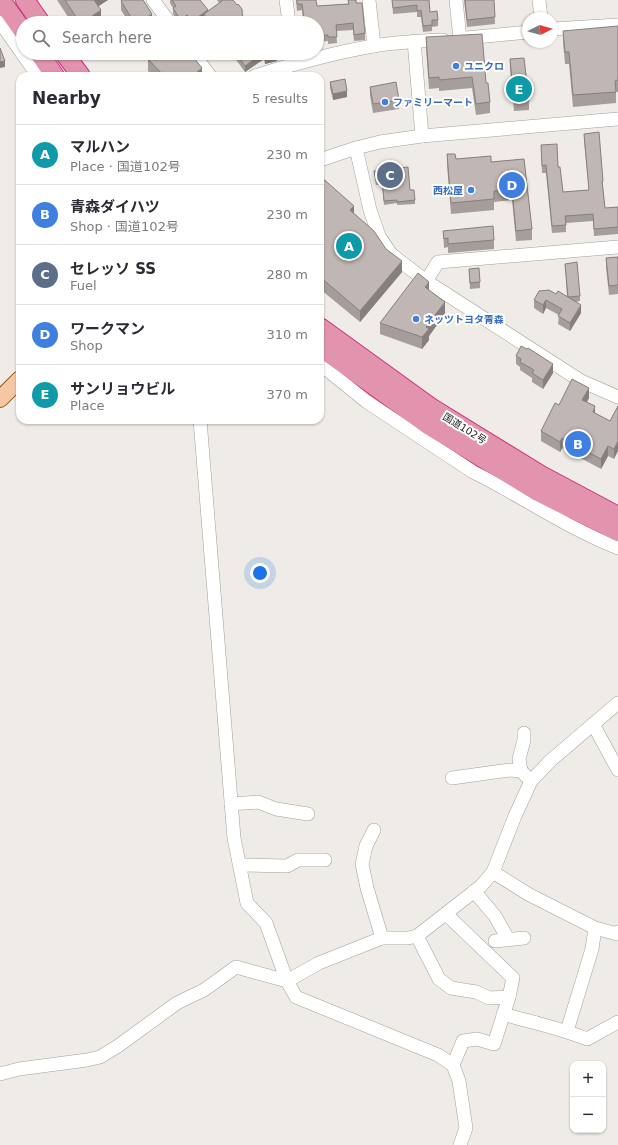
<!DOCTYPE html>
<meta charset="utf-8">
<style>
body{margin:0;font-family:"DejaVu Sans","Noto Sans JP",sans-serif;background:#f7f7f7;color:#2b2b33}
.controls{position:absolute;right:12px;bottom:12px;display:grid;overflow:hidden;border-radius:8px;box-shadow:0 1px 3px #0004}
.controls button{width:36px;height:36px;display:grid;place-items:center;padding:0;border:0;border-bottom:1px solid #e1e1e2;background:#fff;color:#2b2b33;font:20px sans-serif}
.compass{position:absolute;left:522px;top:12px;width:36px;height:36px;border-radius:50%;background:#fff;box-shadow:0 1px 3px #0004;rotate:84deg}
.you{position:absolute;left:260px;top:573px;width:14px;height:14px;margin:-10px;border:3px solid #fff;border-radius:50%;background:#1a73e8;box-shadow:0 0 0 6px #1a73e833}
.badge{display:grid;place-items:center;width:26px;height:26px;border-radius:50%;background:#c20c27;color:#fff;font-size:13px;font-weight:700}
.pin{position:absolute;translate:-50% -50%;border:2px solid #fff;box-shadow:0 1px 4px #0006}
.list{margin:0;padding:0;list-style:none}
h2{display:flex;justify-content:space-between;align-items:center;height:52px;margin:0;padding:0 16px;font-size:17px}
h2 small{font-size:13px;font-weight:400;color:#7c7c81}
.list li{display:grid;grid-template-columns:26px 1fr auto;gap:12px;align-items:center;box-sizing:border-box;height:60px;padding:0 16px;border-top:1px solid #e1e1e2}
.list b{display:block;font-size:15px;white-space:nowrap}
.list p{margin:0;font-size:13px;white-space:nowrap;color:#7c7c81}
.list em{font-size:13px;font-style:normal;color:#7c7c81}
.icon{flex:none;width:22px;height:22px;fill:none;stroke:currentColor;stroke-width:2;stroke-linecap:round;stroke-linejoin:round}
.map{position:relative;flex:none;width:618px;height:1145px;overflow:hidden}
.search{position:absolute;background:#fff;box-shadow:0 1px 3px #0004;left:16px;top:16px;width:308px;height:44px;display:flex;align-items:center;gap:10px;box-sizing:border-box;padding:0 14px;border-radius:22px;color:#7c7c81;font-size:15px}
.panel{position:absolute;background:#fff;box-shadow:0 1px 3px #0004;left:16px;top:72px;width:308px;height:352px;border-radius:12px}
.map>svg:first-child{display:block}
.lines{fill:none;stroke-linecap:round;stroke-linejoin:round}
.minor-casing{stroke:#a0a0a0;stroke-width:14}
.major-casing{stroke:#915009;stroke-width:18}
.highway-casing{stroke:#d0307f;stroke-width:20}
.minor{stroke:#fff;stroke-width:13}
.major{stroke:#f6c7a4;stroke-width:16}
.highway{stroke:#e293ad;stroke-width:18}
.wall{fill:#a59d9a}
.shaded-wall{fill:#867f7d}
.building{fill:#c0b6b3;stroke:#867f7d}
.shop-dot{fill:#3f7fe0;stroke:#fff;stroke-width:1.5}
.labels{text-anchor:middle;stroke-width:4;stroke-linejoin:round;paint-order:stroke}
.shop-label{font-size:10px;font-weight:bold;fill:#366cbe;stroke:#fff;text-anchor:start}
.street-label{font-size:10px;fill:#1f1f1f;stroke:#fff}
</style>
<div class="map">
<svg width="618" height="1145" viewBox="0 0 618 1145">
<rect width="100%" height="100%" fill="#efebe6"/>
<g class="lines">
<g class="minor-casing">
<g id="minor">
<path d="M153 0 170 23"/>
<path d="M286 0 289 23"/>
<path d="M369 0 374 46"/>
<path d="M456 0 460 39"/>
<path d="M539 0 541 18"/>
<path d="M0 22 38 76"/>
<path d="M552 29 618 25"/>
<path d="M466 38 528 32"/>
<path d="M414 41 422 136"/>
<path d="M193 53 210 76"/>
<path d="M255 76C293 64 333 53 373 46 396 42 419 41 443 40"/>
<path d="M356 148 370 210 379 236 391 254 426 281 581 381 618 397"/>
<path d="M320 160 356 148 380 142 422 136 618 119"/>
<path d="M426 281 438 262 618 247"/>
<path d="M320 364 367 402 473 472C522 496 567 528 618 548"/>
<path d="M200 420 234 838 247 903 266 923 287 981 296 997 438 1055 453 1065 459 1081 466 1128 460 1145"/>
<path d="M593 724 618 770"/>
<path d="M521 771 519 759 524 740V733"/>
<path d="M452 778 510 770 521 771 531 781"/>
<path d="M231 804 258 802 276 809 308 814"/>
<path d="M374 830 366 846 362 864 367 888 382 938"/>
<path d="M240 865 287 866 298 860H325"/>
<path d="M493 872 528 894 595 928 592 949 567 1031"/>
<path d="M474 891 495 916 508 939"/>
<path d="M446 914 513 978 509 997 494 1044 477 1039 463 1041 453 1065"/>
<path d="M595 928 617 934 618 932"/>
<path d="M417 936 439 979 451 988 476 992 489 998 509 997"/>
<path d="M495 941 524 938"/>
<path d="M503 1014C531 1022 560 1028 587 1039L618 1022"/>
<path d="M0 1074 19 1069 87 1060 100 1057 118 1046 177 1003 204 990 236 967 287 981 319 963 382 938H408L417 936 481 886 493 872 515 816 531 781 550 761 618 703"/>
</g>
</g>
<g class="major-casing">
<path id="major" d="M0 399 20 379"/>
</g>
<g class="highway-casing">
<g id="highway">
<path d="M1 0 23 31"/>
<path d="M25 0 41 23"/>
<path d="M39 53 55 76"/>
<path d="M64 53 81 76"/>
<path d="M320 327 432 408 541 475 618 516"/>
<path d="M320 347 428 425 538 492 618 532"/>
</g>
</g>
<use href="#minor" class="minor"/>
<use href="#major" class="major"/>
<use href="#highway" class="highway"/>
</g>
<g class="wall">
<path d="M57 0H108L98 6 101 22 100 23H72Z"/>
<path d="M170 0H200L208 11 219 3 217 0H233L243 22 260 23H205L204 20V18L197 23H189L187 21 184 23H177V20L173 14V8L170 3Z"/>
<path d="M296 0H316L317 6 348 4V0H356V3L365 33V40L354 41 353 30 336 31 337 43 328 44V41L317 42V23H302V19H303L302 10 297 11Z"/>
<path d="M392 0H429L430 12 438 20V26L432 27V31L423 32 421 17H417V12L393 14Z"/>
<path d="M464 0H494L495 24 467 27Z"/>
<path d="M121 1 152 23H129L121 10Z"/>
<path d="M618 30V92H616V103L573 107 569 64H565L563 42V31Z"/>
<path d="M426 37 486 83 490 102V113L476 115 472 88 439 91V88L429 89 426 48Z"/>
<path d="M231 53H277V61L265 64 264 59 245 72Z"/>
<path d="M148 59 202 76H153L148 71Z"/>
<path d="M510 59 529 101V110L514 111 510 68Z"/>
<path d="M330 82 347 97 333 100 330 88Z"/>
<path d="M370 87 399 100V109L373 113 370 95Z"/>
<path d="M584 134 603 181V188L605 208 618 207V234L594 236 593 221 566 223V232L552 233 546 173H542L541 145 558 167 563 192 589 190 584 141Z"/>
<path d="M447 154 456 159 491 162 524 159 532 229V240L516 241 512 200 494 202V210L451 214 447 165Z"/>
<path d="M374 171 410 190 415 200V204L397 205V203L384 205 382 184 376 185Z"/>
<path d="M320 176 354 213 402 272 360 322 320 289Z"/>
<path d="M443 231 494 240V249L448 253V247L444 248Z"/>
<path d="M618 257V294L609 295 606 267V258Z"/>
<path d="M565 264 580 296V301L576 302 581 313 570 331 558 324 559 315 546 308 543 314 534 308V300L556 294 567 297Z"/>
<path d="M469 269 480 282V288L470 289Z"/>
<path d="M429 290 445 314 429 336V340L422 349 380 334V323Z"/>
<path d="M516 356 553 373 543 389 532 382V378L520 370V367L516 364Z"/>
<path d="M589 398 587 402 595 413 610 421 618 406 614 459 608 456 601 469 562 448 560 452 541 441V431L559 405Z"/>
</g>
<g class="shaded-wall">
<path d="M93 0H108L93 10Z"/>
<path d="M101 10V22L100 23H82Z"/>
<path d="M208 10V15L204 14V18L197 23H192V21Z"/>
<path d="M152 14V23H140V22Z"/>
<path d="M187 15V21L184 23H178Z"/>
<path d="M136 16V23H132V19Z"/>
<path d="M263 53H264V59L245 72V66Z"/>
<path d="M277 55V61L265 64V58Z"/>
<path d="M5 61V67L0 68V62Z"/>
<path d="M202 68V76H192Z"/>
<path d="M347 91V97L333 100V94Z"/>
<path d="M323 116V122L320 123V117Z"/>
<path d="M354 206V217L350 210Z"/>
<path d="M402 261V272L360 322V311Z"/>
<path d="M429 282V293L425 287Z"/>
<path d="M546 300V308L543 314V305Z"/>
<path d="M445 302V314L429 336V340L422 349V337L426 327Z"/>
<path d="M581 305V313L570 331V323Z"/>
<path d="M553 364V373L543 389V380Z"/>
<path d="M589 388V398L582 410V400Z"/>
<path d="M595 406V417L593 412Z"/>
<path d="M562 438V448L560 452V442Z"/>
<path d="M618 441V451L614 459V449Z"/>
<path d="M608 446V456L601 469V459Z"/>
</g>
<g class="building">
<path d="M65 0H94L101 10 82 23H80Z"/>
<path d="M122 0H143L152 14 140 22 136 16 132 19 121 1Z"/>
<path d="M172 0H200L208 10 192 21 187 15 178 22 177 21 178 16 173 8 176 6Z"/>
<path d="M221 0H233L237 5 238 4 242 9 243 22 260 21V23H210L204 14 222 1Z"/>
<path d="M297 0H316L317 6 349 4 348 0H356V3H362L365 33 354 35 353 23 336 25 337 37H328V35L317 36V23H302V19H304L302 4H297Z"/>
<path d="M392 0H429L430 12 437 11 438 20H432V25L423 26 421 10 417 11V5L393 8Z"/>
<path d="M465 0H494L495 17 467 20Z"/>
<path d="M618 26V80L615 81 616 92 573 95 569 52H565L563 31Z"/>
<path d="M482 34 486 83H488L490 102 476 104 472 77 439 80V77L429 78 426 37Z"/>
<path d="M0 48 5 61 0 62Z"/>
<path d="M156 53H190L202 68 192 76H164L148 59Z"/>
<path d="M236 53H263L245 66Z"/>
<path d="M264 53H277V55L265 58Z"/>
<path d="M524 58 529 101 514 102 510 59Z"/>
<path d="M345 79 347 91 333 94 330 82Z"/>
<path d="M396 82 399 100 373 104 370 87Z"/>
<path d="M320 103 323 116 320 117Z"/>
<path d="M599 132 603 181H602L605 208 618 207V227L594 229 593 214 565 216 566 225 552 226 546 165 542 166 541 145 557 144 558 167H560L563 192 589 190 584 134Z"/>
<path d="M447 154H455L456 159 491 156V162L524 159 532 229 516 231 512 190 494 191V199L451 203Z"/>
<path d="M408 167 410 190H414L415 200 397 202V200L384 201 382 180 376 181 374 171Z"/>
<path d="M320 176 354 206 350 210 374 231 386 249 402 261 360 311 320 277Z"/>
<path d="M493 226 494 240 448 244V238L444 239 443 231Z"/>
<path d="M618 257V285L609 286 606 258Z"/>
<path d="M577 262 580 296 568 297 565 264Z"/>
<path d="M479 268 480 282 470 283 469 269Z"/>
<path d="M418 273 429 282 425 287 445 302 426 327 429 329 422 337 380 323Z"/>
<path d="M549 290 556 294 558 291 581 305 570 323 558 316 562 309 546 300 543 305 534 300 539 291Z"/>
<path d="M521 346 527 349 528 348 553 364 543 380 532 373 534 370 520 362 521 359 516 356Z"/>
<path d="M572 379 589 388 582 400 595 406 593 412 610 421 618 406V441L614 449 608 446 601 459 562 438 560 442 541 431 555 403 559 405Z"/>
</g>
<g class="shop-dot">
<circle cx="456" cy="66" r="4"/>
<circle cx="385" cy="102" r="4"/>
<circle cx="471" cy="190" r="4"/>
<circle cx="416" cy="319" r="4"/>
</g>
<g class="labels">
<g class="shop-label">
<text x="464" y="70">ユニクロ</text>
<text x="393" y="106">ファミリーマート</text>
<text x="463" y="194" text-anchor="end">西松屋</text>
<text x="424" y="323">ネッツトヨタ青森</text>
</g>
<g class="street-label">
<text transform="translate(465 428) rotate(32)" y="4">国道102号</text>
</g>
</g>
</svg>
<div class="controls">
<button>+</button>
<button>−</button>
</div>
<svg class="compass" viewBox="-18 -18 36 36"><path d="M0-13l5 13h-10z" fill="#e53935"/><path d="M0 13l5-13h-10z" fill="#7c7c81"/></svg>
<div class="you"></div>
<div class="pin badge" style="left:349px;top:246px;background:#0f9aa8">A</div>
<div class="pin badge" style="left:578px;top:444px;background:#3f7fe0">B</div>
<div class="pin badge" style="left:390px;top:175px;background:#5c6f8a">C</div>
<div class="pin badge" style="left:512px;top:185px;background:#3f7fe0">D</div>
<div class="pin badge" style="left:519px;top:89px;background:#0f9aa8">E</div>
<div class="search"><svg class="icon" aria-label="search" viewBox="0 0 24 24"><circle cx="10" cy="10" r="6"/><path d="M15 15l6 6"/></svg>Search here</div>
<section class="panel">
<h2>Nearby<small>5 results</small></h2>
<ul class="list">
<li><span class="badge" style="background:#0f9aa8">A</span><div><b>マルハン</b><p>Place · 国道102号</p></div><em>230 m</em></li>
<li><span class="badge" style="background:#3f7fe0">B</span><div><b>青森ダイハツ</b><p>Shop · 国道102号</p></div><em>230 m</em></li>
<li><span class="badge" style="background:#5c6f8a">C</span><div><b>セレッソ SS</b><p>Fuel</p></div><em>280 m</em></li>
<li><span class="badge" style="background:#3f7fe0">D</span><div><b>ワークマン</b><p>Shop</p></div><em>310 m</em></li>
<li><span class="badge" style="background:#0f9aa8">E</span><div><b>サンリョウビル</b><p>Place</p></div><em>370 m</em></li>
</ul>
</section>
</div>
